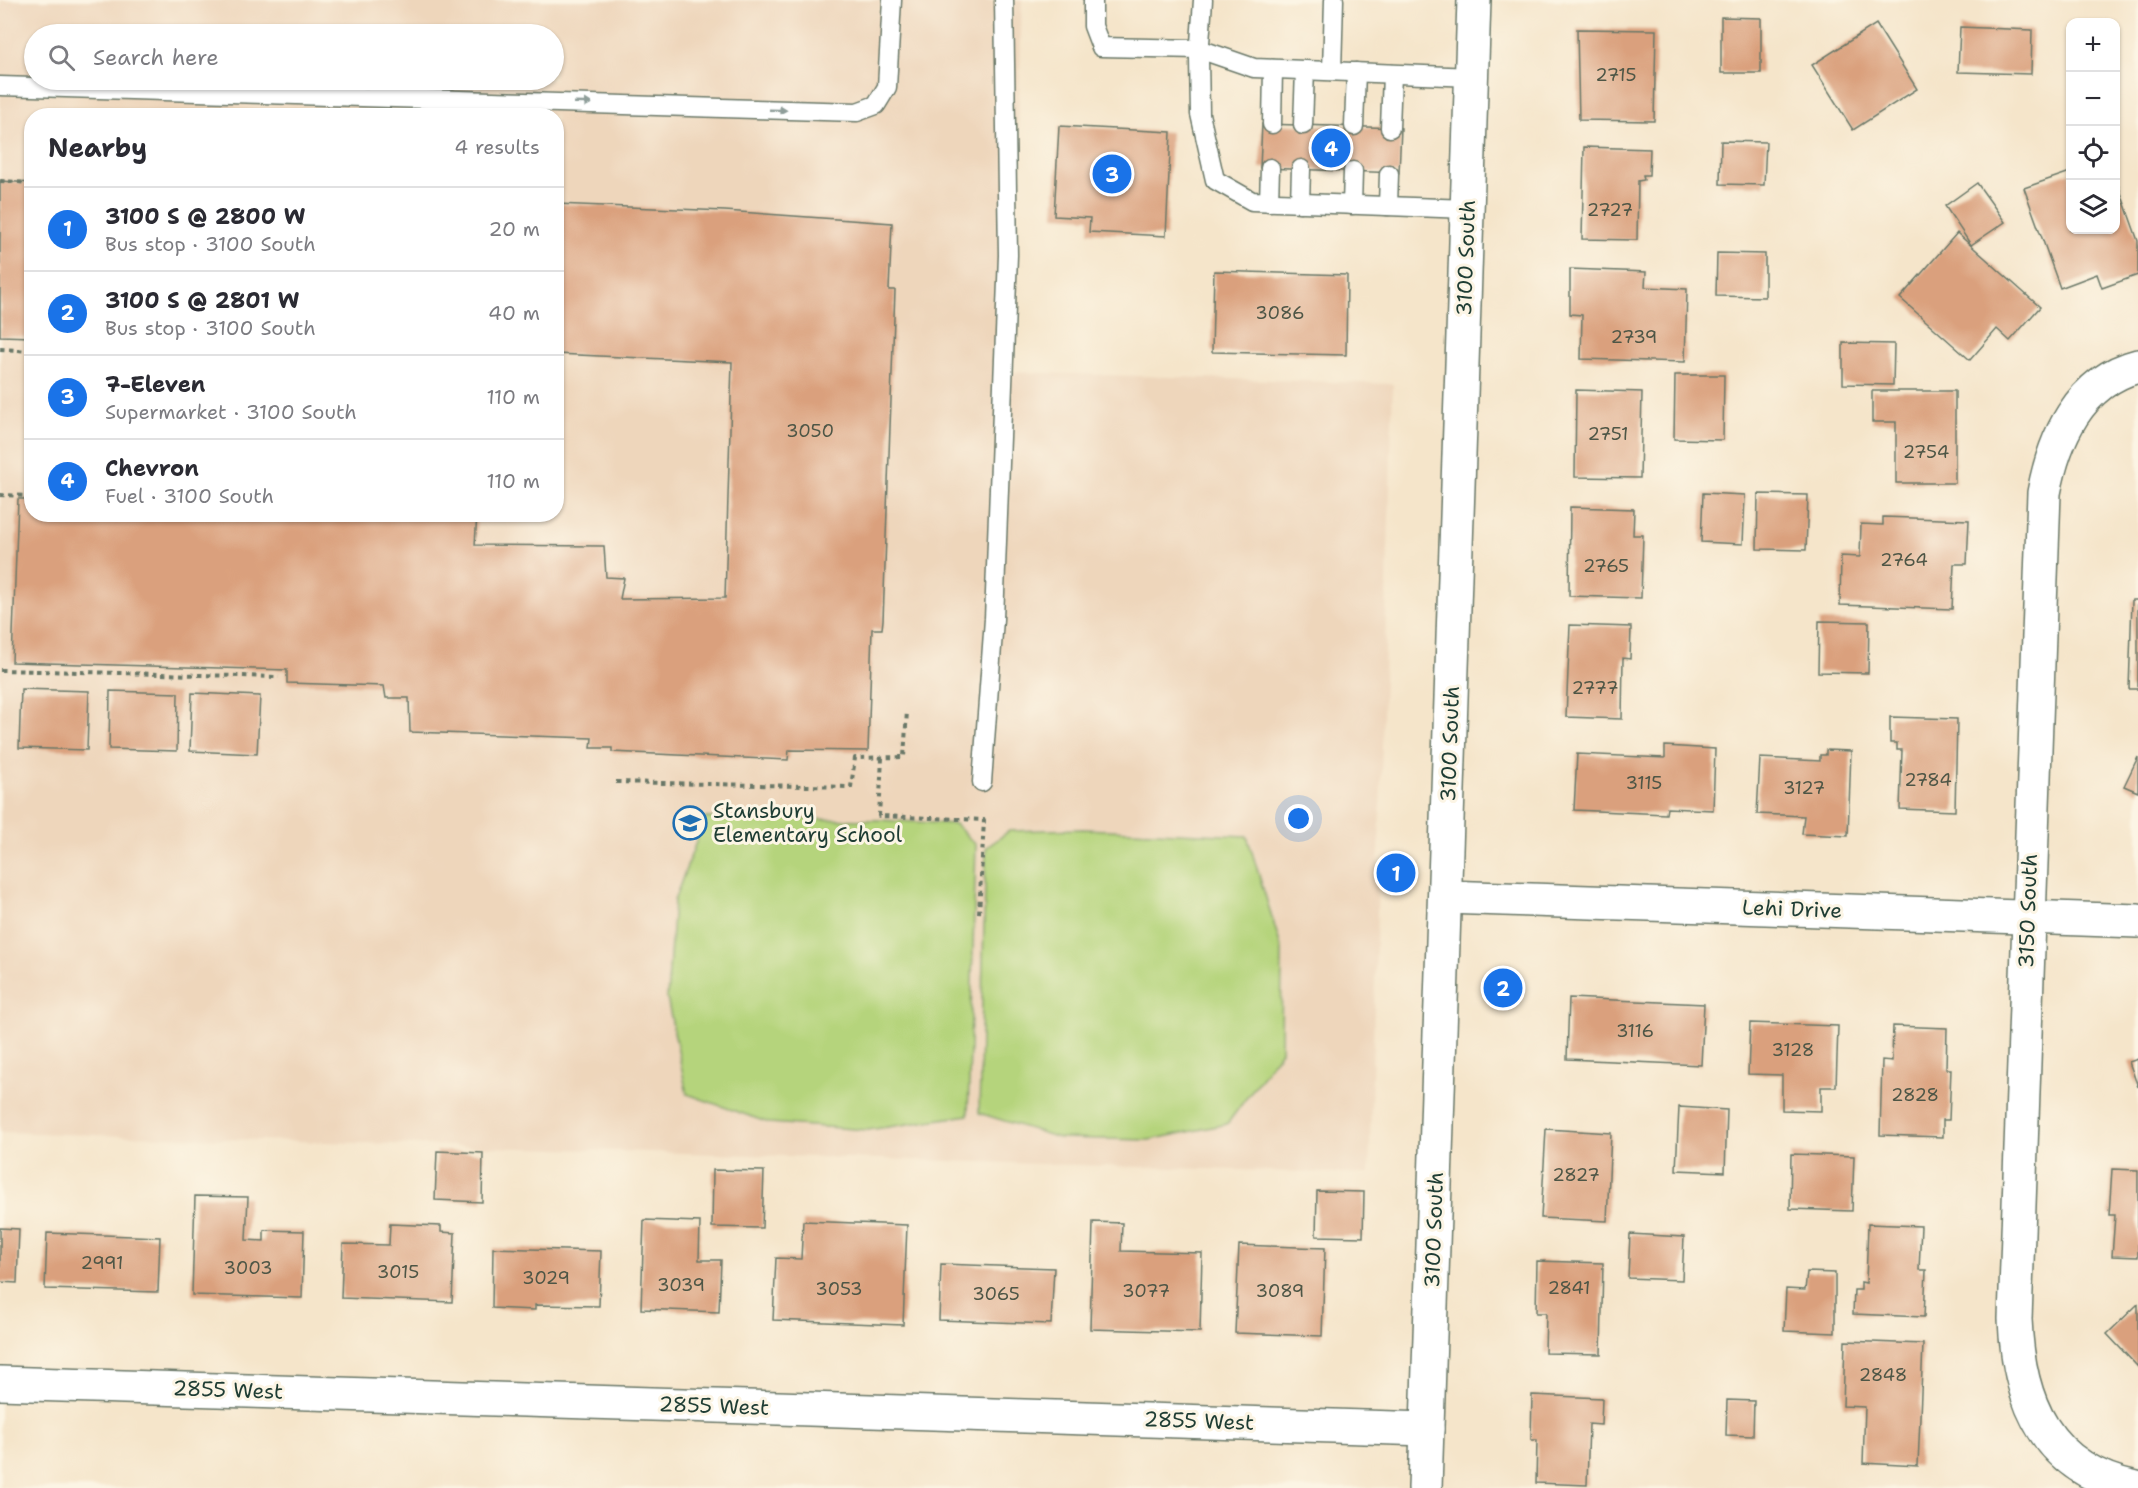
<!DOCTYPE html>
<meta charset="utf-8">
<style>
body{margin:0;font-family:"Shantell Sans",sans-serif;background:#f7f7f7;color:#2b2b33}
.controls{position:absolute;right:18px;top:18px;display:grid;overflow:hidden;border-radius:12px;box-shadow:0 2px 4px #0004}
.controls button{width:54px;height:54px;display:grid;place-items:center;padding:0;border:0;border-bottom:2px solid #e1e1e2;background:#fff;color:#2b2b33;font:30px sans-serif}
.you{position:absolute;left:1299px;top:819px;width:21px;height:21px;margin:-15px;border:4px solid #fff;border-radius:50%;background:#1a73e8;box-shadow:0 0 0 9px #1a73e833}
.badge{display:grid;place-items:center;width:39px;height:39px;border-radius:50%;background:#1a73e8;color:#fff;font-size:20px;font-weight:700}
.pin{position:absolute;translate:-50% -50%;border:3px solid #fff;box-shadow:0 2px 6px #0006}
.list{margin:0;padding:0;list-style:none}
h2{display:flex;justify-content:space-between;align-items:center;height:78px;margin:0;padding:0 24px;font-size:26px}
h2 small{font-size:20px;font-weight:400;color:#7c7c81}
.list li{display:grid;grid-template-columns:39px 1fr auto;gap:18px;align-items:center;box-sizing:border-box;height:84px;padding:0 24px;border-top:2px solid #e1e1e2}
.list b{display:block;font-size:22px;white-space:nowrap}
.list p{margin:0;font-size:20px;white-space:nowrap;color:#7c7c81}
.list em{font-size:20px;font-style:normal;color:#7c7c81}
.icon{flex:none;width:33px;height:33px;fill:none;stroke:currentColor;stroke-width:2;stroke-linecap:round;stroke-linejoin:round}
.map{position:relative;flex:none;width:2138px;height:1488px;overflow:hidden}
.search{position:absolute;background:#fff;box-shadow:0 2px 4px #0004;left:24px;top:24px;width:540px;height:66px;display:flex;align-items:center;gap:15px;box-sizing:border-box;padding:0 21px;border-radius:33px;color:#7c7c81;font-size:22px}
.panel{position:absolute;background:#fff;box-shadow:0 2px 4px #0004;left:24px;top:108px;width:540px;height:414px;border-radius:24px}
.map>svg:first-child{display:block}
.built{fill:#eed6bb;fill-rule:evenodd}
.green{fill:#b5d47b;stroke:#6a8858;stroke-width:1.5}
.building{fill:#daa07d}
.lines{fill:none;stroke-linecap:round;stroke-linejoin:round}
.lane-casing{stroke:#6a7868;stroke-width:21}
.street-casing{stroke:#6a7868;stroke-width:36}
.secondary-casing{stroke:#6a7868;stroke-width:36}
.path{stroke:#6a7868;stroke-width:4;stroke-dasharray:4.5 4.5;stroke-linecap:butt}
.lane{stroke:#fff;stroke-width:18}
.street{stroke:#fff;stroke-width:33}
.secondary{stroke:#fff;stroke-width:33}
.oneway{fill:#8f9e9a}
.labels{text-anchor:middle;stroke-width:6;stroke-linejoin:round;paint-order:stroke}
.number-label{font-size:18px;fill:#4e5646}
.street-label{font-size:21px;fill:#1f3d34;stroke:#fcf5e5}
.poi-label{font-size:21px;fill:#1f3d34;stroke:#fcf5e5;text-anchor:start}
</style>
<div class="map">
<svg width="2138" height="1488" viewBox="0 0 2138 1488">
<rect width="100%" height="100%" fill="#fcf5e5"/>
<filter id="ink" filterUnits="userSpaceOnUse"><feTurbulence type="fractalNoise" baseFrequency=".0167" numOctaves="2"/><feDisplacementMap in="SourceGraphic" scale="12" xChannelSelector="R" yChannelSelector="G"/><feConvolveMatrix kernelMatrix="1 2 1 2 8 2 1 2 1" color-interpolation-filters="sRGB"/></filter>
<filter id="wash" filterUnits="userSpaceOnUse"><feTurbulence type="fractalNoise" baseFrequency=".008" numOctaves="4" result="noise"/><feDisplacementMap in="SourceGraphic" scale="24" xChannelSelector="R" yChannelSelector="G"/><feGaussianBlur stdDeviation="1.35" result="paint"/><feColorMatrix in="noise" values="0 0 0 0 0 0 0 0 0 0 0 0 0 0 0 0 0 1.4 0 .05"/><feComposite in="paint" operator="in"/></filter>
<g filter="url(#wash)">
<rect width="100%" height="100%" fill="#f5e5ca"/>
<path class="built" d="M0 0H1022L1011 372 1393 384 1369 1174 0 1132ZM34 34H554V80H34ZM32 116H556V514H32Z"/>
<g class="green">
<path d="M705 818 879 820 955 824 976 845 968 1115 868 1130 769 1123 687 1094 667 998 674 901Z"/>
<path d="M1083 829 1247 836 1282 950 1281 1051 1227 1124 1149 1140 1059 1138 979 1113 986 848 1009 831Z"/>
</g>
<g id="blocks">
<g class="building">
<path d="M1721 17 1761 18V73H1721Z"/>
<path d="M1876 24 1917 89 1853 130 1812 65Z"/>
<path d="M1960 27 2032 30 2031 74 1958 72Z"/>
<path d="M1577 29 1656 30 1654 121 1579 120Z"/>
<path d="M1262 124 1401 128 1399 173 1260 168Z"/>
<path d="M1059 126 1171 132 1166 236 1089 232 1090 218 1054 216Z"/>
<path d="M1721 141 1766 142 1764 185 1720 184Z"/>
<path d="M1584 147 1650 149 1649 175H1643L1644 180 1638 181 1637 240 1582 239Z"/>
<path d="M2070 172V230H2116V179L2138 241V275L2102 288 2097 274 2060 288 2024 188Z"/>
<path d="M0 181 32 183V337L0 336Z"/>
<path d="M1977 183 2005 222 1971 245 1945 206Z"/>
<path d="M556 204 725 211 892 223 889 290H895L883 620 882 629H872L868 751 789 750 788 760 612 752V748H591L592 738 410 732 409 698H386L384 686 287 683V670L12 662 18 499H32V514H477L475 545 604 546 606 577 624 578 620 599 725 598 732 362 556 354Z"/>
<path d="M1957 233 2040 307 2010 341 1997 329 1970 360 1900 298Z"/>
<path d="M1717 253 1765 254V297L1716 296Z"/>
<path d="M1570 269 1646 272 1645 287 1687 289 1685 362 1581 359 1582 315 1570 314Z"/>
<path d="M1214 271 1347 275 1346 355 1212 352Z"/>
<path d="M1843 343 1894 344 1893 385 1843 384Z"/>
<path d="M1675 375H1724L1723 440 1674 439Z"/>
<path d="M1576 390 1642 392 1640 478 1575 477Z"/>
<path d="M1872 391H1955V483H1896V422H1872Z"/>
<path d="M1703 493 1745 495 1743 544 1701 542Z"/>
<path d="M1758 494 1808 495 1806 550 1757 549Z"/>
<path d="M1570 507 1634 509 1633 535H1643L1641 598 1569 596Z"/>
<path d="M1883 517 1969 520 1967 564H1954L1952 609 1840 605 1841 556 1860 557 1861 524 1883 525Z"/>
<path d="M2132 600H2138V689H2129Z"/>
<path d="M1819 621 1869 622 1868 673 1818 672Z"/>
<path d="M1570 625 1631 627 1630 659 1623 658 1622 719 1566 717Z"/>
<path d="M21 689 89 691 87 750 19 748Z"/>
<path d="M110 691 178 693 177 751 109 749Z"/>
<path d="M192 693 260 696 257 754 190 751Z"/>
<path d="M1890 717 1957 719 1955 811 1900 809 1902 750H1897V743H1890Z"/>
<path d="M1665 746 1715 749 1713 810 1667 808 1666 814 1574 810 1577 754 1665 758Z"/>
<path d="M1826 750 1851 751 1848 836 1802 834 1804 816 1757 814 1760 758 1820 761V755H1826Z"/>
<path d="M2138 757V792L2124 786Z"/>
<path d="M1569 998 1704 1004 1701 1065 1567 1059Z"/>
<path d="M1750 1023 1838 1026 1836 1087H1821V1111L1782 1110V1075L1748 1074Z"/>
<path d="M1893 1026 1947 1028 1946 1069H1951L1949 1120H1943V1137L1880 1135 1882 1060 1892 1061Z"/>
<path d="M2138 1059V1087L2129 1062Z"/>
<path d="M1679 1107 1727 1110 1725 1172 1676 1170Z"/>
<path d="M1546 1129 1611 1133 1607 1221 1541 1218Z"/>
<path d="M437 1151 483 1153 482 1202 435 1200Z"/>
<path d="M1791 1154 1854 1156 1852 1211 1790 1209Z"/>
<path d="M2112 1169 2138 1170V1257L2112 1256 2115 1215H2109Z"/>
<path d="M713 1170 764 1171 762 1228 712 1227Z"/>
<path d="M1317 1191 1364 1192 1363 1237 1316 1236Z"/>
<path d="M195 1196 248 1197 246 1240 264 1241V1230L304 1231 302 1298 192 1295Z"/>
<path d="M644 1220 700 1222 699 1260H721L719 1312 641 1309Z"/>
<path d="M803 1221 907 1225 903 1325 773 1320 776 1258 801 1259Z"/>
<path d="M1093 1222 1122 1223 1121 1251 1202 1253 1200 1332 1090 1329Z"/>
<path d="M390 1224 441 1226V1232L455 1233 452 1302 341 1298 343 1244 389 1245Z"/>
<path d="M1868 1224 1921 1226 1919 1270H1926L1924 1317 1853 1314 1854 1290H1861V1282L1866 1283Z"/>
<path d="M0 1228 19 1229 17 1283 0 1282Z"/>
<path d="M47 1233 160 1237 158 1292 45 1289Z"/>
<path d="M1630 1234 1684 1237 1682 1280 1628 1278Z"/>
<path d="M1239 1245 1325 1248 1322 1336 1235 1333Z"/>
<path d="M493 1248 601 1251 599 1306 535 1305V1310L492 1308Z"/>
<path d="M1537 1261 1603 1263 1601 1354 1545 1353 1546 1313H1536Z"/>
<path d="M941 1264 1054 1268 1051 1324 939 1320Z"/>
<path d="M1807 1272 1835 1273V1333L1784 1331 1786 1289 1805 1290Z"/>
<path d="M2138 1304V1367L2107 1334Z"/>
<path d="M1845 1341 1923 1344 1918 1466 1863 1463 1865 1407 1843 1406Z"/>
<path d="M1532 1395 1602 1398 1601 1425 1589 1424 1587 1485 1536 1483 1537 1440H1531Z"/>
<path d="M1727 1400 1754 1401 1753 1436 1726 1435Z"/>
</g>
</g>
</g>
<g filter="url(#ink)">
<use href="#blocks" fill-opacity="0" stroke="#6a7868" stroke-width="1.5"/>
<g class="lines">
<g class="lane-casing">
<g id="lane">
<path d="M1093 0V26L1101 47 1199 49 1254 68 1472 77"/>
<path d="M1203 0 1199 58 1200 114 1215 180 1252 201 1468 209"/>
<path d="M1332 71 1334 0"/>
<path d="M0 86 857 112 876 105 887 87 892 0"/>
<path d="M1272 124 1273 69"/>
<path d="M1303 125 1305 70"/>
<path d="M1354 126 1356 72"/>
<path d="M1390 128 1392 74"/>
<path d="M1269 202 1270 168"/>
<path d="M1300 203 1301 169"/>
<path d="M1352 205 1353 171"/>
<path d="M1388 206 1389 174"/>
<path d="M982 782 994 619 1008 255 1004 0"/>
</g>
</g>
<g class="street-casing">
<g id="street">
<path d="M1445 897 2138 921"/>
<path d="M0 1383 1427 1429"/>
<path d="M2136 1488C2046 1470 2018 1402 2015 1319L2044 493C2054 439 2079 381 2138 366"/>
</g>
</g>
<g class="secondary-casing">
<path id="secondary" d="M1425 1488 1474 0"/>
</g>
<g class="path">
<path d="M0 181 32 183"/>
<path d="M0 349 32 351"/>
<path d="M0 495 32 496"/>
<path d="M0 670 279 677"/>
<path d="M882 758 879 816 984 820 979 914"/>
<path d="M616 782 851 787 855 758 904 757 907 711"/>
</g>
<use href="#lane" class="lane"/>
<use href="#street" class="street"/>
<use href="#secondary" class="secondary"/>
</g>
<defs><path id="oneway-solid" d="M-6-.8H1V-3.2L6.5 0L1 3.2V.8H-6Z" transform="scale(1.5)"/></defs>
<g class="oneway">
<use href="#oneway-solid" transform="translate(583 103) rotate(2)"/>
<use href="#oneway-solid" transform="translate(778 110) rotate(2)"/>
</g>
</g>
<defs>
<g id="school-ring" transform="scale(1.725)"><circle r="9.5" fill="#fcf5e5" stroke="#1f6fb2" stroke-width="1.5"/><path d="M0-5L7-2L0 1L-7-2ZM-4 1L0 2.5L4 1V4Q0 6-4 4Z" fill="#1f6fb2"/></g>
</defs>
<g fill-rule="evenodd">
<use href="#school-ring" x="690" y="823"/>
</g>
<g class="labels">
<g class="number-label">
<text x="1616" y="81">2715</text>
<text x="1610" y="216">2727</text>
<text x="1280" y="319">3086</text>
<text x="1634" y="343">2739</text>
<text x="810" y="437">3050</text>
<text x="1608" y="440">2751</text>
<text x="1926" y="458">2754</text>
<text x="1904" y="566">2764</text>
<text x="1606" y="572">2765</text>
<text x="1595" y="694">2777</text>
<text x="1928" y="786">2784</text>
<text x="1644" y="789">3115</text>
<text x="1804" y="794">3127</text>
<text x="1635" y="1037">3116</text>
<text x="1793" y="1056">3128</text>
<text x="1915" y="1101">2828</text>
<text x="1576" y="1181">2827</text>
<text x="102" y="1269">2991</text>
<text x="248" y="1274">3003</text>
<text x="398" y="1278">3015</text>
<text x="546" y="1284">3029</text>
<text x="681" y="1291">3039</text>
<text x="1569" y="1294">2841</text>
<text x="839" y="1295">3053</text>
<text x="1146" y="1297">3077</text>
<text x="1280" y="1297">3089</text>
<text x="996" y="1300">3065</text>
<text x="1883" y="1381">2848</text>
</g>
<g class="street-label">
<text transform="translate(1466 258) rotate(-88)" y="7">3100 South</text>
<text transform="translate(1450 744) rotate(-88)" y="7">3100 South</text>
<text transform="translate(1792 909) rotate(2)" y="7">Lehi Drive</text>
<text transform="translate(2028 911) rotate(-88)" y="7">3150 South</text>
<text transform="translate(1434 1230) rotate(-88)" y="7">3100 South</text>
<text transform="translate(228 1390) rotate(2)" y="7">2855 West</text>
<text transform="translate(714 1406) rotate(2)" y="7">2855 West</text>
<text transform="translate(1199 1421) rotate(2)" y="7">2855 West</text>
</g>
<g class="poi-label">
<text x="713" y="818">Stansbury<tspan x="713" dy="24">Elementary School</tspan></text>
</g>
</g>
</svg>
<div class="controls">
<button>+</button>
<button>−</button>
<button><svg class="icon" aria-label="locate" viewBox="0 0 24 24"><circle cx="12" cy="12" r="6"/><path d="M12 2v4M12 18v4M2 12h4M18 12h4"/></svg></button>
<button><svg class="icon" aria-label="layers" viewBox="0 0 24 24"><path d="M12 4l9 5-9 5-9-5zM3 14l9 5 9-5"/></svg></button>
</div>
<div class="you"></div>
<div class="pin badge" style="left:1396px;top:873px">1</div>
<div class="pin badge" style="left:1503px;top:988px">2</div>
<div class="pin badge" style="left:1112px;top:174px">3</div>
<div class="pin badge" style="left:1331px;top:148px">4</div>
<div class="search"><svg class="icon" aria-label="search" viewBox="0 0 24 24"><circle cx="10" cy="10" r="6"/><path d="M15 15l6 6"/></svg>Search here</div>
<section class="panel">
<h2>Nearby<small>4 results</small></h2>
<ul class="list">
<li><span class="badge">1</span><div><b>3100 S @ 2800 W</b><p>Bus stop · 3100 South</p></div><em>20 m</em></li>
<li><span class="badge">2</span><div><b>3100 S @ 2801 W</b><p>Bus stop · 3100 South</p></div><em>40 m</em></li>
<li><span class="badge">3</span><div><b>7-Eleven</b><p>Supermarket · 3100 South</p></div><em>110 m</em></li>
<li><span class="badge">4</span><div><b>Chevron</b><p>Fuel · 3100 South</p></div><em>110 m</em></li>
</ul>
</section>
</div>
